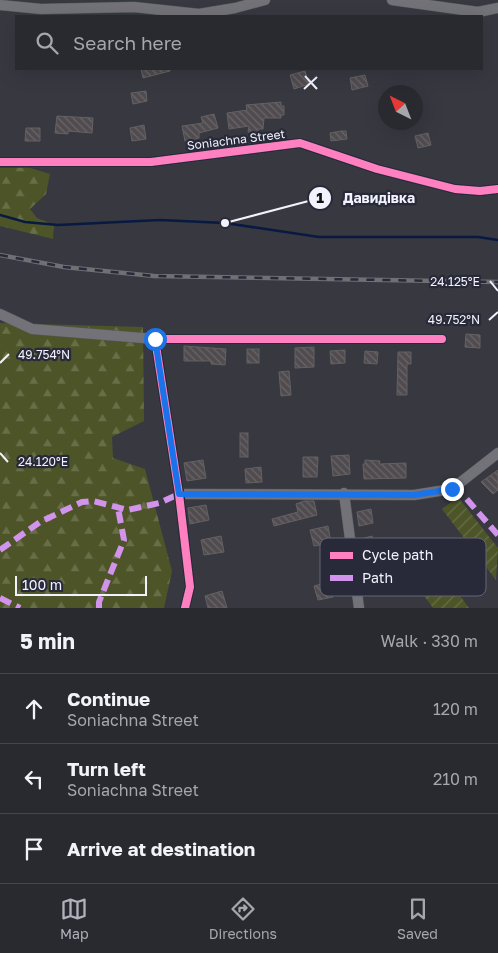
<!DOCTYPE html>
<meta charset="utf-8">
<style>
body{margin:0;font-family:"Golos Text",sans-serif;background:#35363c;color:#f1f3f6}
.compass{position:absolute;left:378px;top:85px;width:45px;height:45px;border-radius:50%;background:#292a30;box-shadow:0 5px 20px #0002;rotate:318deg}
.scale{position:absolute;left:15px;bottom:12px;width:132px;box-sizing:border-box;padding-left:5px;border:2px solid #f1f2fd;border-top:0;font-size:14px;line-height:18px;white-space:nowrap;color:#f1f2fd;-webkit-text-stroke:4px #292a39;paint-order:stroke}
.stop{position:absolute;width:15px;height:15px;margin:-11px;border:4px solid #1a73e8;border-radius:50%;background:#fff}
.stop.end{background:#1a73e8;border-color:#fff;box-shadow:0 1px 5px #0008}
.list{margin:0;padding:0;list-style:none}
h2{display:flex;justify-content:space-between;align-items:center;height:65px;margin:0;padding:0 20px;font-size:21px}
h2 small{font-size:16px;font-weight:400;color:#a5a7ab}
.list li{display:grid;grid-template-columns:32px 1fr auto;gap:15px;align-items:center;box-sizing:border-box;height:70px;padding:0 20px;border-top:1px solid #45464c}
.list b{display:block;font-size:19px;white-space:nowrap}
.list p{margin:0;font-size:16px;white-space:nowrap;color:#a5a7ab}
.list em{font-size:16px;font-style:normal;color:#a5a7ab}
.icon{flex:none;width:28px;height:28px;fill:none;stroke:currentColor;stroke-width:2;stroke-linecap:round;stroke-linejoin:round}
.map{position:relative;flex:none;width:498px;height:608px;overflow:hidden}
.search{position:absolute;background:#292a30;box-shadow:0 5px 20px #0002;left:15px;right:15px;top:15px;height:55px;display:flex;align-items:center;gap:12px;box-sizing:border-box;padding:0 18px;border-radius:0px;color:#a5a7ab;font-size:19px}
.sheet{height:275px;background:#292a30}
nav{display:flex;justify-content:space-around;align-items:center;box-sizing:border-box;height:70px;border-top:1px solid #45464c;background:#292a30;font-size:14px;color:#a5a7ab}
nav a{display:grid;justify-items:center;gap:2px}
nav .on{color:#b0b1bb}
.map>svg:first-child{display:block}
.forest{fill:url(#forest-firs)}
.garden{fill:url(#garden-furrows)}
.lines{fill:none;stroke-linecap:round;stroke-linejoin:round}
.stream{stroke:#081a42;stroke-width:2.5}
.building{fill:url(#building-back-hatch);stroke:#646163}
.street-casing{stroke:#56575e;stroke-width:11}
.street{stroke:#727278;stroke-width:10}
.rail-casing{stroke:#6f6f76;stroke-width:4.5}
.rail{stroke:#292a39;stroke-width:2.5;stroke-dasharray:8;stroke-linecap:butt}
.quiet{stroke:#d193ec;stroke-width:6;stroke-dasharray:12 6;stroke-linecap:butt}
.cycleway-casing{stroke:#292a39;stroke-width:11}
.cycleway{stroke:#ff80c0;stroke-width:8}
.route{stroke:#1a73e8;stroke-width:6}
.ticks{fill:none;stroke:#f1f2fd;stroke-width:2}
.labels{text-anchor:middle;stroke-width:4.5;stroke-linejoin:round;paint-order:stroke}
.street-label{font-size:12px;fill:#f1f2fd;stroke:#292a39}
.key{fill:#292a39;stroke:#656674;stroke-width:1}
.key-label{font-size:14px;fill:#f1f2fd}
.ticks-label{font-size:12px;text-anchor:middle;fill:#f1f2fd;stroke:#292a39;stroke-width:4.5;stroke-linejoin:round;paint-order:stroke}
.leader{fill:none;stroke:#f1f2fd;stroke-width:2}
.callout-dot{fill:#f1f2fd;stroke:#292a39;stroke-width:2}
.mark-label{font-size:15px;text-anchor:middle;font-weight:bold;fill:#111}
.callout-label{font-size:14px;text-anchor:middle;font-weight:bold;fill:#f1f2fd;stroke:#292a39;stroke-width:4.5;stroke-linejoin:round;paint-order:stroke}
</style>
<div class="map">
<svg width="498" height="608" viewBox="0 0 498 608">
<defs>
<pattern id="forest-firs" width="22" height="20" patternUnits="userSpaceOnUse" patternTransform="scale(1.25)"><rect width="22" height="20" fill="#4d5528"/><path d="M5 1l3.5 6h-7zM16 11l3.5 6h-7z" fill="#676e48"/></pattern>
<pattern id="garden-furrows" width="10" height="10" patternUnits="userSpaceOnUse" patternTransform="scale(1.25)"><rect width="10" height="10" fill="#4d5528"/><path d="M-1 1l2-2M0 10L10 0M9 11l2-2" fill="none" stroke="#676e48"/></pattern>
<pattern id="building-back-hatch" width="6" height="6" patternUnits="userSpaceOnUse" patternTransform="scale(1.25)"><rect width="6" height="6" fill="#4f4b4e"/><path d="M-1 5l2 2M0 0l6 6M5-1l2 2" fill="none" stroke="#696568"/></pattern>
</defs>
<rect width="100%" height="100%" fill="#373840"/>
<g class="forest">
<path d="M27 167 50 174 46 194 30 209 37 218 54 225 53 239 0 226V168Z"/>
<path d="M0 323 143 327 144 421 112 437 113 458 145 469 172 571 164 608H0Z"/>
</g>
<g class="garden">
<path d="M458 497 498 548 496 580 442 509Z"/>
<path d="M440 568 469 608H433L416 585Z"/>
</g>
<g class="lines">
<path class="stream" d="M0 215 25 222 58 225 160 220 225 223 319 237H478L498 240"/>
</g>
<g class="building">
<path d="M141 69H170V71L143 78Z"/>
<path d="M305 71 309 84 294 89 290 75Z"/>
<path d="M365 75 368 86 352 90 350 78Z"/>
<path d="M146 91 147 101 133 104 131 93Z"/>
<path d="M281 102V106H284V115H281V118H264L263 129H258V133L248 132 249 126 229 129 227 113 247 110 246 105Z"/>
<path d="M214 114 218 128 199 133V138L185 141 182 126 203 123 201 117Z"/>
<path d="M57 116 93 118 92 133 68 131V134L55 133Z"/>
<path d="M144 125 146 139 132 141 130 128Z"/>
<path d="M26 128H40V141H25Z"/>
<path d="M341 131H346L347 139 331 141 330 133Z"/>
<path d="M428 133 431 145 418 148 415 136Z"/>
<path d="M466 334 480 335V348L465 347Z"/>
<path d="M184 346 226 349 225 365 211 364V361H184Z"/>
<path d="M314 347V367L295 368V348Z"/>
<rect x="247" y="349" width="12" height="14"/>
<path d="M345 350V363L331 364 330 351Z"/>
<path d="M365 351 378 352 377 364 364 363Z"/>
<path d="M398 352H411V364H407V395H397Z"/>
<path d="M289 371 291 395 281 396 279 372Z"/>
<rect x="240" y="433" width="8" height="24"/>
<path d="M349 455 350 474 333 476 331 456Z"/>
<path d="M303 457H318L317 477H303Z"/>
<path d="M203 460 206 478 187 481 184 463Z"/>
<path d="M365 460 380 461 379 464 406 463V478L364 479 363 464H365Z"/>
<path d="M261 467 262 482 246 483 245 469Z"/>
<path d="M498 470V490L493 494 481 482Z"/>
<path d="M304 501H314L317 515 274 526 272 519 298 512 296 504Z"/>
<path d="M206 505 209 520 190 524 188 508Z"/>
<path d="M371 509 373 523 359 526 357 512Z"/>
<path d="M328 526 331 543 314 546 310 530Z"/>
<path d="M221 536 224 552 204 555 201 540Z"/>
<path d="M372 536 378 559 363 563 357 540Z"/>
<path d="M329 582 333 597 318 600 314 586Z"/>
<path d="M222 591 227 608H208L205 596Z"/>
</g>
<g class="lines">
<g class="street-casing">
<g id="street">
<path d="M392 0 478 12 498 8"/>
<path d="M0 5 41 9 134 7 199 14 235 8 265 0"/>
<path d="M0 162H151L300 143 377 169 455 189 480 191 498 189"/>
<path d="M0 314 32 329 155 339"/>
<path d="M344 493 359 608"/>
<path d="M179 494 414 495 452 489 498 453"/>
<path d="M185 608 190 587 179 494 155 339H442"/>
</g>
</g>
<use href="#street" class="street"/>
<g class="rail-casing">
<path id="rail" d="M0 255 64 267 154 276 498 282"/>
</g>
<use href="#rail" class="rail"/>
<g class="quiet">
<path d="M452 489 464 496 498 535"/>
<path d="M0 550 40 522 82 502 93 501 128 510 159 503 179 494"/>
<path d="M0 598 20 608"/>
<path d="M99 608V602L124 540 118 508"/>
</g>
<g class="cycleway-casing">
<g id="cycleway">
<path d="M0 162H151L300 143 377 169 455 189 480 191 498 189"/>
<path d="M185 608 190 587 179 494 155 339H442"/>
</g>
</g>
<use href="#cycleway" class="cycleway"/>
</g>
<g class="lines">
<path class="route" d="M155 339 179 494 414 495 452 489"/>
</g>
<path class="ticks" d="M305 76 317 89M304 89 317 77M490 281 498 291M489 320 498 312M0 363 9 354M0 453 8 462"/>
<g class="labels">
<g class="street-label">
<text transform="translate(236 140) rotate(-7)" y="4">Soniachna Street</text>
</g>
</g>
<rect x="320" y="538" width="166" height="58" rx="8" class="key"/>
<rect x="330" y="552" width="23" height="7" fill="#ff80c0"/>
<rect x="330" y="575" width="23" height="6" fill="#d193ec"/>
<g class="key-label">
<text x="362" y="560">Cycle path</text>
<text x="362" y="583">Path</text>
</g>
<g class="ticks-label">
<text x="455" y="286">24.125°E</text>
<text x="454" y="324">49.752°N</text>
<text x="44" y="359">49.754°N</text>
<text x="43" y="466">24.120°E</text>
</g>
<path class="leader" d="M225 223L320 198"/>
<g class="callout-dot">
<circle cx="225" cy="223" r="5"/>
<circle cx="320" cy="198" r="12"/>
</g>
<g class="mark-label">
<text x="320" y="203">1</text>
</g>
<g class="callout-label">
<text x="379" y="203">Давидівка</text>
</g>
</svg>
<svg class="compass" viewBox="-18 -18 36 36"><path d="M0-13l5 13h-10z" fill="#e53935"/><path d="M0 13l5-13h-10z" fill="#a5a7ab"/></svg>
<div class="scale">100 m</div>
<div class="stop" style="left:155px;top:339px"></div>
<div class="stop end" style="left:452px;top:489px"></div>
<div class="search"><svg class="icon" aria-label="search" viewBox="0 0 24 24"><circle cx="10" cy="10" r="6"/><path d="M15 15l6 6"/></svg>Search here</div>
</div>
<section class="sheet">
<h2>5 min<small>Walk · 330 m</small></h2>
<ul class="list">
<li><svg class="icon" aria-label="ahead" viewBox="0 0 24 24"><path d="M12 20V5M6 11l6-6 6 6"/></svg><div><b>Continue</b><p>Soniachna Street</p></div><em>120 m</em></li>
<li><svg class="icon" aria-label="left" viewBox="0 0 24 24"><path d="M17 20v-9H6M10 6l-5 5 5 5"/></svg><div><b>Turn left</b><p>Soniachna Street</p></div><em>210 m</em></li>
<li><svg class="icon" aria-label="arrive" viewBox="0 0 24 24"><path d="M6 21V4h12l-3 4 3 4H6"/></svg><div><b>Arrive at destination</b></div></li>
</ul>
</section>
<nav>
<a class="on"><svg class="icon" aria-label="map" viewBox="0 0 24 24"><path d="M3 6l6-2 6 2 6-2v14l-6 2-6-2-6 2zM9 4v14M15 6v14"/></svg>Map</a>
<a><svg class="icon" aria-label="directions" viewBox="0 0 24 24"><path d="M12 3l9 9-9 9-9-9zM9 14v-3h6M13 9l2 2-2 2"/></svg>Directions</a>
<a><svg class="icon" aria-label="saved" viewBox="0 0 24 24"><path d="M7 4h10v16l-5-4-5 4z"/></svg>Saved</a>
</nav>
